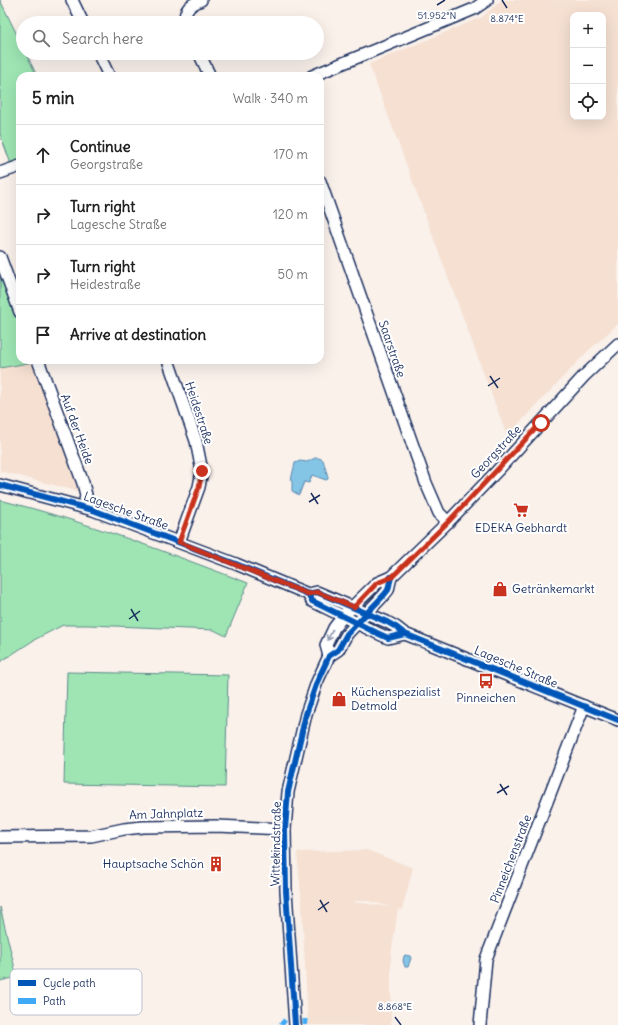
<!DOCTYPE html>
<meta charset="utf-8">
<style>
body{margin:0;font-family:Delius,sans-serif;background:#f2f2f2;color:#222}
.controls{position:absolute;right:12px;top:12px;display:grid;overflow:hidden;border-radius:8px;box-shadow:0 4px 16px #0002}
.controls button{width:36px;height:36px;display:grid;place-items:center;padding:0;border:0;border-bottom:1px solid #e0e0e0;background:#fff;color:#222;font:20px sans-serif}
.stop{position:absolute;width:12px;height:12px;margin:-9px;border:3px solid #c8321e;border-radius:50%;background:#fff}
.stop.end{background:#c8321e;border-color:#fff;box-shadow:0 1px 4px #0008}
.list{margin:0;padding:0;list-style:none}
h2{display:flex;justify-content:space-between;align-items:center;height:52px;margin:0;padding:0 16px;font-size:17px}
h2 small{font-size:13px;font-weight:400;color:#767676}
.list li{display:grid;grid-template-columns:26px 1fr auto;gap:12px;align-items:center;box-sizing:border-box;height:60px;padding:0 16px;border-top:1px solid #e0e0e0}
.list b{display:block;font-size:15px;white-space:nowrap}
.list p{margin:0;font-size:13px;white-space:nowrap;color:#767676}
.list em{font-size:13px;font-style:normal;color:#767676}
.icon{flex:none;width:22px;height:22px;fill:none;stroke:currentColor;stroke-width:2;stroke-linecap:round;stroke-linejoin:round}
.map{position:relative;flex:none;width:618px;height:1025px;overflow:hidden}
.search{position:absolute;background:#fff;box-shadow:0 4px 16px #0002;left:16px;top:16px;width:308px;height:44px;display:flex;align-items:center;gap:10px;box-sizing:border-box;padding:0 14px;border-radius:22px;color:#767676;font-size:15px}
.panel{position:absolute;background:#fff;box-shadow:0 4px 16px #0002;left:16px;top:72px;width:308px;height:292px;border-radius:12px}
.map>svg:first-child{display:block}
.built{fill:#f5e0d2;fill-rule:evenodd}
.green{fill:#9ee5b3;stroke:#5c8a88}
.water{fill:#84c4e5;stroke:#5a88af}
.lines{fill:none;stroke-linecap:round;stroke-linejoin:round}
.minor-casing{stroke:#1b2f5e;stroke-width:14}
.minor{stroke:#fff;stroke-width:11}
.quiet{stroke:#3fa9f5;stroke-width:5;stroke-dasharray:10 5;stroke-linecap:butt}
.cycleway-casing{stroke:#fff;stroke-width:8}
.cycleway{stroke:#0057b8;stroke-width:6}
.oneway{stroke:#8d97ae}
.route{stroke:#c8321e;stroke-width:5}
.ticks{fill:none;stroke:#1b2f5e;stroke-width:1.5}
.labels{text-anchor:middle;stroke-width:4;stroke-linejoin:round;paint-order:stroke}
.street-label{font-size:12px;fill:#1b2f5e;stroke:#fff}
.poi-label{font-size:12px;fill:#1b2f5e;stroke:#fff}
.key{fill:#fff;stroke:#bbc1cf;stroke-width:1}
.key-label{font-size:11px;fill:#1b2f5e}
.ticks-label{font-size:10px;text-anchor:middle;fill:#1b2f5e;stroke:#fff;stroke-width:4;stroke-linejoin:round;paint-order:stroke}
</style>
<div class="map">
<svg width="618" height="1025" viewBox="0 0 618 1025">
<rect width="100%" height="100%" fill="#faf1eb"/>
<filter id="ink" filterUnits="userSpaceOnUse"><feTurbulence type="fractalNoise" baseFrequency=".025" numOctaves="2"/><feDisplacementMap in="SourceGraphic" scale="8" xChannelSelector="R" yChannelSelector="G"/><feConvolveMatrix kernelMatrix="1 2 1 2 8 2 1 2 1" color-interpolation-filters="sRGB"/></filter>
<g filter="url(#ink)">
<g class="built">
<path d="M502 0H618V324L588 351 507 436 369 64 482 17ZM573 15H603V117H573Z"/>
<path d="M34 362 81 492 0 471V368Z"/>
<path d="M367 850 413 868 402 910 398 909 391 955V1025H308L302 906 297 852ZM353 901H369L392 907 353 902Z"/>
</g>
<g class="green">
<path d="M0 0 23 47V53H26L37 76H20V161L11 164 0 134Z"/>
<path d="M0 269 20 324V360H33L34 362 0 368Z"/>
<path d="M0 500C85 521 166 552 248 583L226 636 214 630 89 625H63L34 640 0 662Z"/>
<path d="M67 672 228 675 225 787 64 784Z"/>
<path d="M0 907 17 977 0 981Z"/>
</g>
<g class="water">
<path d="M315 458H319L323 460 328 477V479L326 480 312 475 309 483 304 482 299 495 292 491V482L291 480 295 463 300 461 307 462Z"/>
<path d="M405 955 410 956 411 958 408 967H405L403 961 404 956Z"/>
</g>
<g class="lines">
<g class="minor-casing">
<g id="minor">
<path d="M72 0 83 23"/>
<path d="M185 23C184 9 190 5 201 0"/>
<path d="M98 53 109 76"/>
<path d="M199 53 210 76"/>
<path d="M312 76 474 9 487 0"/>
<path d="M0 173 20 166"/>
<path d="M320 181 426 483 439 513 448 522"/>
<path d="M0 257 20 312"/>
<path d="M38 360 83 483 86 495 84 507"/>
<path d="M168 360 196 441 202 471 199 487 179 542"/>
<path d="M0 485 93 510 236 564 308 594 317 592 387 622 396 627 405 634 618 720"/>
<path d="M308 594 312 601 377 633 388 638 405 634"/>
<path d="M329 656 326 645 334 628 343 616 377 583 391 577 448 522 497 471 584 376 618 344"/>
<path d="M0 837 91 836 124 829 143 827 217 826 285 829"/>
<path d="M295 1025 286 891 285 829 288 792 306 714 317 682 329 656 338 650 347 634 384 595 388 590 391 577"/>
<path d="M480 1025 486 959 584 706"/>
</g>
</g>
<use href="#minor" class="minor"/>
<g class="quiet">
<path d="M305 1019V1025"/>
<path d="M281 1025 285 1020"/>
</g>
<g class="cycleway-casing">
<g id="cycleway">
<path d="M0 485 93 510 236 564 308 594 317 592 387 622 396 627 405 634 618 720"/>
<path d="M308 594 312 601 377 633 388 638 405 634"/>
<path d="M295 1025 286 891 285 829 288 792 306 714 317 682 329 656 338 650 347 634 384 595 388 590 391 577"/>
</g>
</g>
<use href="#cycleway" class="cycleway"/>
</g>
<defs><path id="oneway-shaft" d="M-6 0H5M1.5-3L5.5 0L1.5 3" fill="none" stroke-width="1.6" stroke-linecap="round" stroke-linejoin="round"/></defs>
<use class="oneway" href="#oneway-shaft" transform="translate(330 635) rotate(116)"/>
</g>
<g class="lines" filter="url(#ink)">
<path class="route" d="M202 471 199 487 179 542 308 594 317 592 354 607 377 583 392 577 448 522 541 423"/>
</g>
<path class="ticks" d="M502 0 507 8M437 5 445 0M490 376 498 388M488 386 500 378M311 493 318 504M309 502 320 495M131 609 138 621M129 619 140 611M500 784 507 795M497 793 509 786M320 900 327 912M318 910 329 902M395 1017 401 1025"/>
<defs>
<g id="supermarket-bare" transform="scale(1.2)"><path d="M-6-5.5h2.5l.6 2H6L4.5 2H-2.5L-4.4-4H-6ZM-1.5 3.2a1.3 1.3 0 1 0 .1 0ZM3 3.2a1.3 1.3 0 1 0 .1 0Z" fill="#c8321e" stroke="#fff" stroke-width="2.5" paint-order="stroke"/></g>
<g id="shop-bare" transform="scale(1.2)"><path d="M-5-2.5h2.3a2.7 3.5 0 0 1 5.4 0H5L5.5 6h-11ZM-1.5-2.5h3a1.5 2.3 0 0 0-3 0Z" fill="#c8321e" stroke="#fff" stroke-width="2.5" paint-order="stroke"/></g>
<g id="bus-bare" transform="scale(1.2)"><path d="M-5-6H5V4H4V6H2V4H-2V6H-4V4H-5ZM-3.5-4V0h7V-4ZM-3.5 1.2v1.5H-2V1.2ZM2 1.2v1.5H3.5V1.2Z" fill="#c8321e" stroke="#fff" stroke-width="2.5" paint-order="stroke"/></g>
<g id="building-bare" transform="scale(1.2)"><path d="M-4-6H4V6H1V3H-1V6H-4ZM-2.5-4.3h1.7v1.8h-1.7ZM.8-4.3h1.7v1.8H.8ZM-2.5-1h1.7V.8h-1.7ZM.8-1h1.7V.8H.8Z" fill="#c8321e" stroke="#fff" stroke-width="2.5" paint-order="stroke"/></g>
</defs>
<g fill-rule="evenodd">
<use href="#supermarket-bare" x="521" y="510"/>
<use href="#shop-bare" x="500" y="589"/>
<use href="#bus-bare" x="486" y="681"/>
<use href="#shop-bare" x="339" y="699"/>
<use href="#building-bare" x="216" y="864"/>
</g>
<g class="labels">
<g class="street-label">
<text transform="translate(392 349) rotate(71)" y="4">Saarstraße</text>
<text transform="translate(199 413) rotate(72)" y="4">Heidestraße</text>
<text transform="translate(77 429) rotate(70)" y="4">Auf der Heide</text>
<text transform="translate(496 452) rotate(-47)" y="4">Georgstraße</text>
<text transform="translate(126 511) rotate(20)" y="4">Lagesche Straße</text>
<text transform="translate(516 667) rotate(23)" y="4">Lagesche Straße</text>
<text transform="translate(166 814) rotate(-2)" y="4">Am Jahnplatz</text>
<text transform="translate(276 844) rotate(-89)" y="4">Wittekindstraße</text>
<text transform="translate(511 859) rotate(-69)" y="4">Pinneichenstraße</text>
</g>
<g class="poi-label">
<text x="521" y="532">EDEKA Gebhardt</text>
<text x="512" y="593" text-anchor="start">Getränkemarkt</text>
<text x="351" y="696" text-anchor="start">Küchenspezialist<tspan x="351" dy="14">Detmold</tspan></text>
<text x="486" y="702">Pinneichen</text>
<text x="204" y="868" text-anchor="end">Hauptsache Schön</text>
</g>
</g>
<rect x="10" y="969" width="132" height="46" rx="6" class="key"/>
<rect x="18" y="980" width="18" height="6" fill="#0057b8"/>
<rect x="18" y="998" width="18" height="6" fill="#3fa9f5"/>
<g class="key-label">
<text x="43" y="987">Cycle path</text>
<text x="43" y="1005">Path</text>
</g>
<g class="ticks-label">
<text x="437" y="19">51.952°N</text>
<text x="507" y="22">8.874°E</text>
<text x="395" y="1010">8.868°E</text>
</g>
</svg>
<div class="controls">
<button>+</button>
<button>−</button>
<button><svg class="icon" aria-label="locate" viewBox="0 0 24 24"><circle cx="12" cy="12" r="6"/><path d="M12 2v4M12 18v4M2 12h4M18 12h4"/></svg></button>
</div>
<div class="stop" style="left:541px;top:423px"></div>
<div class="stop end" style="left:202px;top:471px"></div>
<div class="search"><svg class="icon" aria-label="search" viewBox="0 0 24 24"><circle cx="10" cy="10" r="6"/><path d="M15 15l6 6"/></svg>Search here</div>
<section class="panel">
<h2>5 min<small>Walk · 340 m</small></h2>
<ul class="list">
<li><svg class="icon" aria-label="ahead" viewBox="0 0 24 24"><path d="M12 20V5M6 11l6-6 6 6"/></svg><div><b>Continue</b><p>Georgstraße</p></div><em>170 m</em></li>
<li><svg class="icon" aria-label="right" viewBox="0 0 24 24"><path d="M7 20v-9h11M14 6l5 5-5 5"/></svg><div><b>Turn right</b><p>Lagesche Straße</p></div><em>120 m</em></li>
<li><svg class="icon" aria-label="right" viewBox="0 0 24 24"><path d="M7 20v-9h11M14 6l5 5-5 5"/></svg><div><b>Turn right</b><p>Heidestraße</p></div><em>50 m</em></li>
<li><svg class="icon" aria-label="arrive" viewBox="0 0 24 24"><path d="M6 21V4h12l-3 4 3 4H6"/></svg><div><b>Arrive at destination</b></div></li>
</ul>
</section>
</div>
